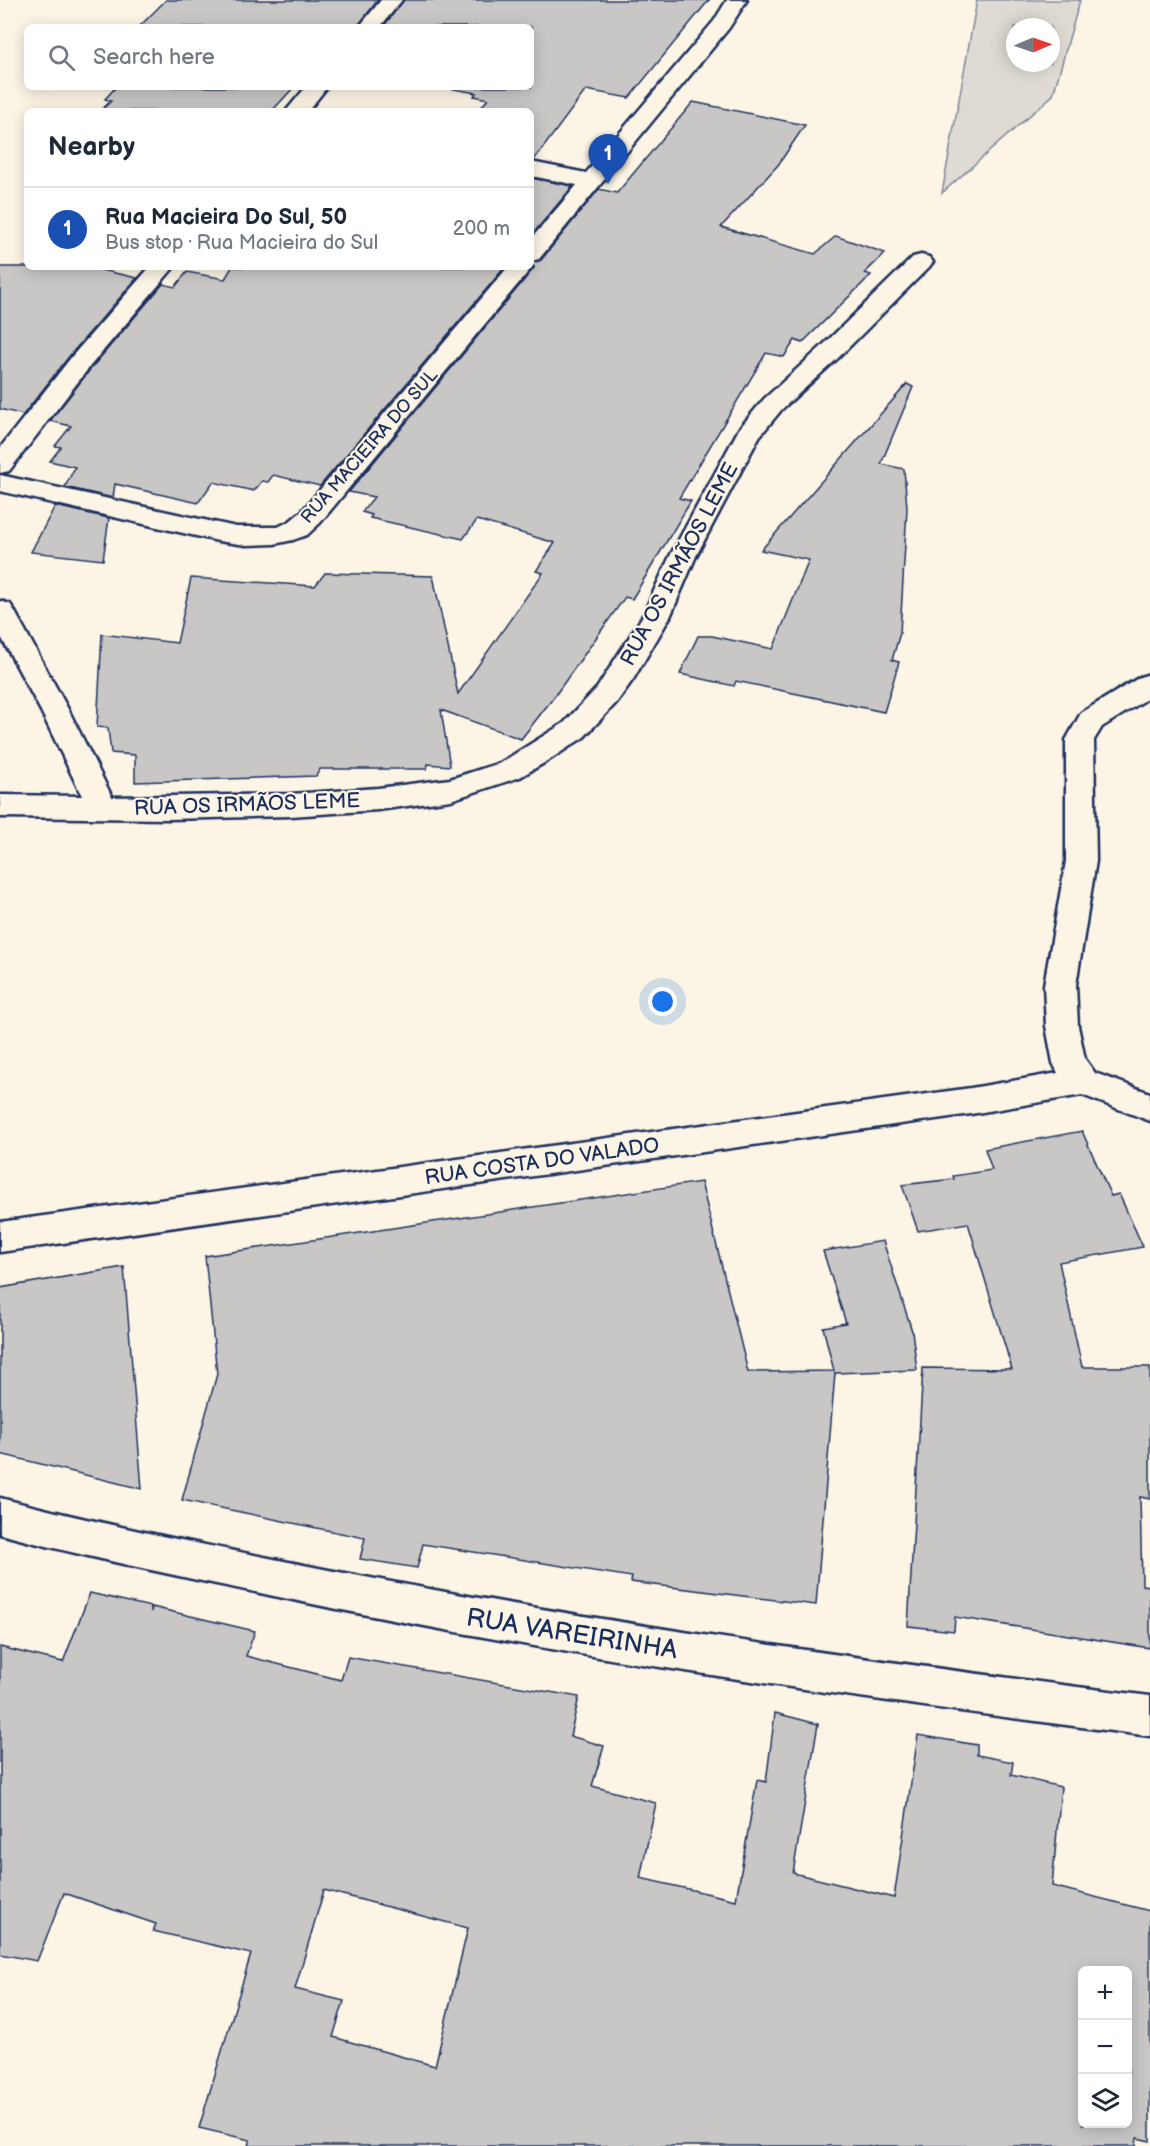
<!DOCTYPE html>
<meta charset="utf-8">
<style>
body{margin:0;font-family:"Balsamiq Sans",sans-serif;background:#f2f2f3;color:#1f2937}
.controls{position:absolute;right:18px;bottom:18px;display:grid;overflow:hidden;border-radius:9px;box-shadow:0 3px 15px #0003}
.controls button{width:54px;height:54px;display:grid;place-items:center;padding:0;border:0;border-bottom:2px solid #e0e1e3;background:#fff;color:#1f2937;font:30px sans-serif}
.compass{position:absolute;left:1006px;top:18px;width:54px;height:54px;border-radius:50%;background:#fff;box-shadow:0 3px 15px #0003;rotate:88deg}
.you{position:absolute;left:663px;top:1002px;width:21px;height:21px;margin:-15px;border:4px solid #fff;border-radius:50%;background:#1a73e8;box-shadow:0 0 0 9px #1a73e833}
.badge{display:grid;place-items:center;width:39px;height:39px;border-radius:50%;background:#b45309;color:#fff;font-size:20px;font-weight:700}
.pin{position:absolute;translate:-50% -50px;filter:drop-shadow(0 2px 3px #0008)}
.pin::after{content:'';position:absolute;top:32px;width:21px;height:18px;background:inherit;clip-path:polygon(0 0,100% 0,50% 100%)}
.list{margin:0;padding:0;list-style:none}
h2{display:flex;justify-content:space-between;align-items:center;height:78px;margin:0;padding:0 24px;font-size:26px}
h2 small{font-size:20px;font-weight:400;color:#747a83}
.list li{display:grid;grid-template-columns:39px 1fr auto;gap:18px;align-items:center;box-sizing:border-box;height:84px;padding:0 24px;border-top:2px solid #e0e1e3}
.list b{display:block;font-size:22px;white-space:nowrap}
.list p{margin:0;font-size:20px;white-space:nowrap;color:#747a83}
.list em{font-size:20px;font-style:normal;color:#747a83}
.icon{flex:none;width:33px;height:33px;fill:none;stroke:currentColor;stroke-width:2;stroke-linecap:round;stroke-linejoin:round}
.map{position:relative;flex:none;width:1150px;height:2146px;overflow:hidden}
.search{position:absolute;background:#fff;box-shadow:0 3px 15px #0003;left:24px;top:24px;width:510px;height:66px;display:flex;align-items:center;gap:15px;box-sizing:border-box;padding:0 21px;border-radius:9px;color:#747a83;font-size:22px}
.panel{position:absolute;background:#fff;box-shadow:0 3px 15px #0003;left:24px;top:108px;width:510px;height:162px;border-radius:9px}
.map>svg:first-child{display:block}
.green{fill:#dfdbd4;stroke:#7d8599;stroke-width:1.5;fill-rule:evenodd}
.building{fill:#c8c7c6;stroke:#1b2f5e;stroke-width:1.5;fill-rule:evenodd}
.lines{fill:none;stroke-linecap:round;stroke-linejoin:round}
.minor-casing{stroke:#1b2f5e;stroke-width:5}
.minor{fill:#fcf5e5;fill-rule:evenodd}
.labels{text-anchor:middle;stroke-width:4.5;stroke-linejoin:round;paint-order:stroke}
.far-street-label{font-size:18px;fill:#1b2f5e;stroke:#fcf5e5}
.street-label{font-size:21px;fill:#1b2f5e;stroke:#fcf5e5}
.near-street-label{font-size:26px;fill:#1b2f5e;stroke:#fcf5e5}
</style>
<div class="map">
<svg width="1150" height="2146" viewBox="0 0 1150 2146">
<rect width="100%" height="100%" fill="#fcf5e5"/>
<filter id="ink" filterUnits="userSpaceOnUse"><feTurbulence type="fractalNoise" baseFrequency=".0167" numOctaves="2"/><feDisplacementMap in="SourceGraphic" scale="12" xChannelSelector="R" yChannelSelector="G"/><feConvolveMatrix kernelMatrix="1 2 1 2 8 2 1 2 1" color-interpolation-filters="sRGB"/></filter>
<g filter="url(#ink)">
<path class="green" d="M977 0H1080L1053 95 942 193ZM1015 27H1051V63H1015Z"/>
<g class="building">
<path d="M166 0H378L357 27H139Z"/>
<path d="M404 0H709L629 98 586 90 534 160H531V111H478L488 99 474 96 476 93 443 87H531V27H383Z"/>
<path d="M116 87H294L272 111H100L111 101 105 99Z"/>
<path d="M693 102 805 125 778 165 721 227 815 254 836 236 885 253 865 273 871 275 802 343 795 340 784 357 766 353 679 498 691 501 632 599 625 597 554 697 521 739 441 710 450 766 428 764 427 769H320L316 776 135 782V755L111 753 108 728 97 727 102 634 177 643 191 578 315 586 325 573 433 576 458 694 543 573 536 571 555 543 477 520 463 539 370 518 372 515 362 512 374 497 349 492 534 268 531 263 541 260 599 189 617 193Z"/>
<path d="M531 178 573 186 531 236Z"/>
<path d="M0 267H88L137 278 71 354 23 415 0 409Z"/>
<path d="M232 267H505L320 486 273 475 268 482 262 481 254 491 213 482 198 503 115 484 113 498 65 487 75 467 50 461 61 447 55 446 71 426 50 421 93 366 163 284 175 287 187 272 225 279Z"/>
<path d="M907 384 913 387 881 464 904 469 907 508 900 633 892 660 899 662 884 712 736 681 734 686 680 674 698 636H712L773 649 809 560 761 550Z"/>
<path d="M55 506 109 518 103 560 31 552Z"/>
<path d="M1082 1131 1111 1196 1119 1194 1143 1247 1059 1262 1082 1367H1150V1499L1140 1497 1142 1585 1150 1586V1648L955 1617 954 1631 908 1626 923 1368 1012 1369 968 1223 918 1231 902 1185 954 1179 953 1176 992 1170 985 1149Z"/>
<path d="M701 1182 748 1372 834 1371 823 1327 846 1323 823 1251 883 1241 912 1331 917 1370 835 1373 816 1605 631 1582 632 1577 423 1544 417 1568 360 1559 365 1538 182 1500 217 1374 205 1256Z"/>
<path d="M124 1267 142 1489 0 1454V1288Z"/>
<path d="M90 1593 151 1607V1612L152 1607 255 1631 246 1656 341 1680 348 1657 579 1697 570 1736 604 1746 592 1786 656 1803 640 1878 736 1900 757 1780 766 1782 775 1713 818 1724 793 1873 894 1898 918 1735 977 1745V1755L1013 1762 1011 1775 1061 1787 1052 1886 1150 1911V2141L1137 2138 1136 2146H248L250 2140 199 2128 251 1954 153 1931 156 1924 64 1893 37 1961 0 1954V1647L63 1662ZM324 1890 468 1928 435 2066 333 2037 344 2001 295 1989ZM1083 1971H1128V2124H1083Z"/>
</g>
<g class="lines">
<g class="minor-casing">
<g id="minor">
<path d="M381 0H402L380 27H359Z"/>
<path d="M727 0H747L729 28 539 259 531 261V239L577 185 531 176V162L586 173 714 21Z"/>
<path d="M306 87H327L308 111H286Z"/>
<path d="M921 255 929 257 933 262 929 267 837 359 782 409 759 437 696 556 670 617 634 678 617 702 584 737 549 760 520 777 451 800 378 810 291 816 169 819 0 817V795L82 796 41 711 0 635V601L10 604 14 610 69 711 112 797 291 794 378 788 450 779 500 763 564 723 597 688 642 617 670 556 739 429 764 399 819 349 913 257Z"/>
<path d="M531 266 532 267 528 272 320 523 307 535 293 540 274 544 246 545 218 541 0 491V475L236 527H278L290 521 302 511 508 267Z"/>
<path d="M150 267H174L91 365 9 471 0 473V448L73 355Z"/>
<path d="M1150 674V697L1102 727 1094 740 1096 861 1076 985 1078 1026 1085 1059 1095 1073 1150 1093V1121L1082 1095 971 1114 0 1252V1222L971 1088 1058 1073 1053 1063 1046 1026 1044 985 1066 861V740L1081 713 1140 677Z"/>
<path d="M0 1498C89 1521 179 1540 269 1558 561 1618 855 1659 1150 1696V1736C855 1698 560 1657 269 1595 179 1576 89 1558 0 1534Z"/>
</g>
</g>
<use href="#minor" class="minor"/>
</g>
</g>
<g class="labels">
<g class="far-street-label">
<text transform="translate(369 446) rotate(-49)" y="6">RUA MACIEIRA DO SUL</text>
</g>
<g class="street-label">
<text transform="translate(679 564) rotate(-62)" y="7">RUA OS IRMÃOS LEME</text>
<text transform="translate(247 804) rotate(-2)" y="7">RUA OS IRMÃOS LEME</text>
<text transform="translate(542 1161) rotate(-8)" y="7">RUA COSTA DO VALADO</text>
</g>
<g class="near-street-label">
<text transform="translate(572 1633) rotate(9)" y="9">RUA VAREIRINHA</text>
</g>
</g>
</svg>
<div class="controls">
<button>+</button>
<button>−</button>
<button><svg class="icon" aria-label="layers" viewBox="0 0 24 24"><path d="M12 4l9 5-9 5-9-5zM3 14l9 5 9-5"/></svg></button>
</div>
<svg class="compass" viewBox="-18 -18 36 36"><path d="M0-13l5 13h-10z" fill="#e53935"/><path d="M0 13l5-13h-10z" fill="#747a83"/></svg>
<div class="you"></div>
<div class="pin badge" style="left:608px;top:184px;background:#1a4fb4">1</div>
<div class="search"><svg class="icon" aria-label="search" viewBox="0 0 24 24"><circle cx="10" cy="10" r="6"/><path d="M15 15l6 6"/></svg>Search here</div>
<section class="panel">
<h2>Nearby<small></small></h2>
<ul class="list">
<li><span class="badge" style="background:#1a4fb4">1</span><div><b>Rua Macieira Do Sul, 50</b><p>Bus stop · Rua Macieira do Sul</p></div><em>200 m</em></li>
</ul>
</section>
</div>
